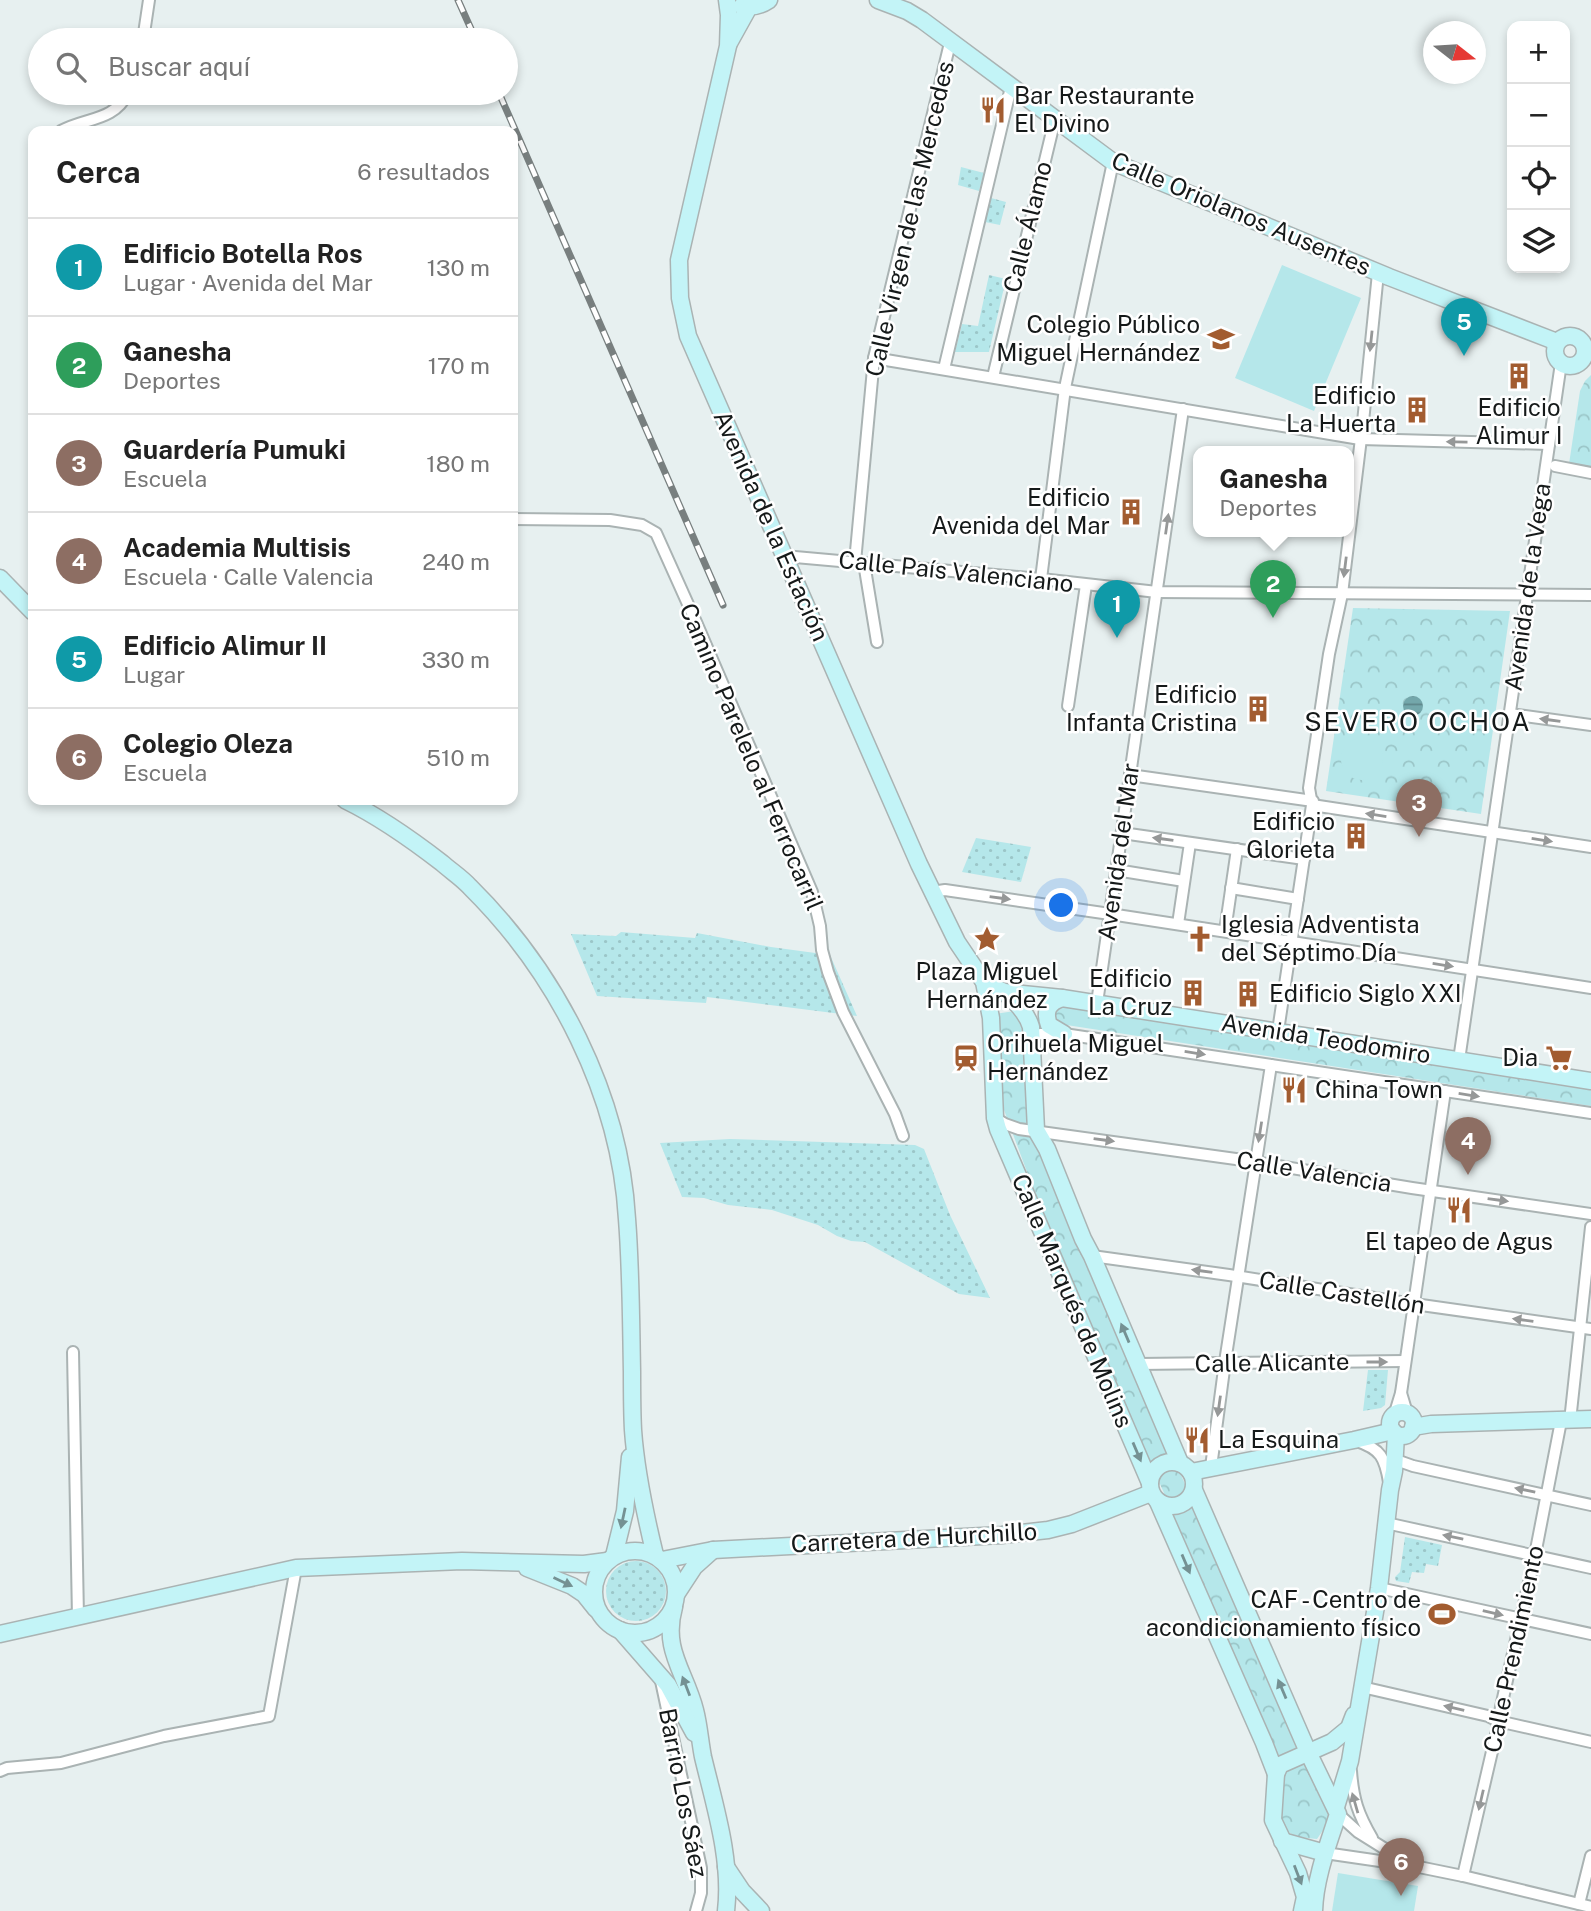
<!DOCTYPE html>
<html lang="es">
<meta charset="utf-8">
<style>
body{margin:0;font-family:"Public Sans",sans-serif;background:#f6f6f6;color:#222}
.controls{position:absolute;right:21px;top:21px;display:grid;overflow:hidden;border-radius:14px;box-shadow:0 4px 10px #0003}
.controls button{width:63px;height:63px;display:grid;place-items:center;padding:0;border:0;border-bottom:2px solid #e0e0e0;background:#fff;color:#222;font:35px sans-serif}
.compass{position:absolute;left:1423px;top:21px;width:63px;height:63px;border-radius:50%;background:#fff;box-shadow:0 4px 10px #0003;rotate:107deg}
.you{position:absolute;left:1062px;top:906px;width:24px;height:24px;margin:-18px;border:5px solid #fff;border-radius:50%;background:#1a73e8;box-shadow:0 0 0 10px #1a73e833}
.badge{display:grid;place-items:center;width:46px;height:46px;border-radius:50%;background:#2563eb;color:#fff;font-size:23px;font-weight:700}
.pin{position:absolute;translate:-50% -58px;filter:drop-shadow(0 2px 4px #0008)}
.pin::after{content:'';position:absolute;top:37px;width:24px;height:21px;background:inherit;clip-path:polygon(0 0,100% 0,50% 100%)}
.popup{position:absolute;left:1193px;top:446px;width:161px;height:91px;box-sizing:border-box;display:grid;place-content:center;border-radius:14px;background:#fff;filter:drop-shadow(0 2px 5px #0005);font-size:23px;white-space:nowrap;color:#767676}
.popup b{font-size:26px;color:#222}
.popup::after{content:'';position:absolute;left:50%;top:100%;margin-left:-14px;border:14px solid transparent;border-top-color:#fff}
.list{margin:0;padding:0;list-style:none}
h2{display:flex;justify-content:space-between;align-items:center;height:91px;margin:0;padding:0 28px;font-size:30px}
h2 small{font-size:23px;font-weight:400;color:#767676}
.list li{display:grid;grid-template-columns:46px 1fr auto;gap:21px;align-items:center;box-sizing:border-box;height:98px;padding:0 28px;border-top:2px solid #e0e0e0}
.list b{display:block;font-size:26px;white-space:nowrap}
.list p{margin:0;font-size:23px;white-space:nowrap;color:#767676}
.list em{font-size:23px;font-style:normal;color:#767676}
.icon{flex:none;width:38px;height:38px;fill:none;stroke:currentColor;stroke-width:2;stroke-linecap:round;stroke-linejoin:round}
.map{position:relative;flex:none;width:1591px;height:1911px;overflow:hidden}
.search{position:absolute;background:#fff;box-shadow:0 4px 10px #0003;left:28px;top:28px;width:490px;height:77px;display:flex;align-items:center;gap:18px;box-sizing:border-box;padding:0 24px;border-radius:38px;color:#767676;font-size:26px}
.panel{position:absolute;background:#fff;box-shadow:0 4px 10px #0003;left:28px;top:126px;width:490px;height:679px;border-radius:14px}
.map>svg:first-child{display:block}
.grass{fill:url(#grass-dots)}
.park{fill:url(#park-crowns)}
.garden{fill:#b5e7ea}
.water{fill:url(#water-rules)}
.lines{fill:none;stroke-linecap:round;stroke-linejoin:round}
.street-casing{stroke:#aab3b3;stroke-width:14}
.secondary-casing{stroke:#aab3b3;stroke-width:19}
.street{stroke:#fff;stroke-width:10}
.secondary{stroke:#c3f4f7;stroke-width:16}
.rail-casing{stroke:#787f7f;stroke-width:7}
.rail{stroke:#fff;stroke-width:4.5;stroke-dasharray:13;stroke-linecap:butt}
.oneway{fill:#969898}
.oneway2{fill:#759193}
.labels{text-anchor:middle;stroke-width:5;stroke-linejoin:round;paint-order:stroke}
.poi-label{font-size:24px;fill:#151919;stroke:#fff;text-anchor:end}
.street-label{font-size:24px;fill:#151919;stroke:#fff}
.neighbourhood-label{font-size:26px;letter-spacing:2px;fill:#151919;stroke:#fff}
</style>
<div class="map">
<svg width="1591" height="1911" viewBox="0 0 1591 1911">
<defs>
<pattern id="grass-dots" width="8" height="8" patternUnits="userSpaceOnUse" patternTransform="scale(1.75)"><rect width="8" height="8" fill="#b5e7ea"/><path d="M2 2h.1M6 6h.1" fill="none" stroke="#9bc6c8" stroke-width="1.8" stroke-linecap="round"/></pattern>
<pattern id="park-crowns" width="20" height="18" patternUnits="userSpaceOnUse" patternTransform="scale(1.75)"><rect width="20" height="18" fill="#b5e7ea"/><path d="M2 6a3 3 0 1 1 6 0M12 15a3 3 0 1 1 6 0" fill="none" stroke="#9bc6c8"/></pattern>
<pattern id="water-rules" width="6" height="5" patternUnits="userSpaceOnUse" patternTransform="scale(1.75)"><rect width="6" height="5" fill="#74a7ab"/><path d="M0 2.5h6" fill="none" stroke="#5e878a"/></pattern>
</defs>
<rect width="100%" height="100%" fill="#e7f0f0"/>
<g class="grass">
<path d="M961 167 984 173 979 191 958 185Z"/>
<path d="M991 198 1006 202 1000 225 985 222Z"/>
<path d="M989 275 1006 279 989 352H955L962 324 978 326Z"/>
<path d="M976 838 1031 847 1021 882 962 872Z"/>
<path d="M621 932 695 938 697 933 771 947 830 955 857 1016 707 997 706 1003 597 996 571 934 616 936Z"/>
<path d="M730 1139 915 1145 924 1149 950 1215 990 1298 959 1294 865 1242 851 1241 837 1236 818 1225 772 1210 728 1205 704 1198 682 1197 660 1143Z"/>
<path d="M1368 1370H1388L1385 1405 1381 1408 1363 1411Z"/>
<path d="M1405 1537 1442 1545 1438 1566 1426 1564 1424 1573 1412 1572 1409 1583 1396 1581 1395 1577 1400 1572Z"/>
<circle cx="636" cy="1591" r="30"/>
</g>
<g class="park">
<path d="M1591 375V467L1569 464 1580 391 1585 381Z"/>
<path d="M1353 608 1510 611 1481 814 1326 791Z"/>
<path d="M1063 1004 1591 1087V1106L1060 1024 1054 1019 1056 1006Z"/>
<path d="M1021 1010 1026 1109 1034 1142 1332 1817 1317 1839 1297 1837 1281 1828 1284 1781 1261 1716 1043 1215 1004 1110 988 1015Z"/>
</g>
<g class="garden">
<path d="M1282 265 1361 298 1314 411 1235 378Z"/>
<circle cx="1362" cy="759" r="21"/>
<path d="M1338 1873 1418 1886 1414 1911H1332Z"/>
</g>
<circle class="water" cx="1413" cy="706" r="10"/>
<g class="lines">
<g class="street-casing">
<g id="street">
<path d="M143 40 149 0"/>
<path d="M61 131C87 117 113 122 128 93"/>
<path d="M874 358 1360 439 1549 444"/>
<path d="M944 369 1011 87"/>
<path d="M993 377 1055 119"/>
<path d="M1555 466 1591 473"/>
<path d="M513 519 610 520 642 525 656 533 696 622 812 892 820 926 822 950 828 972 843 1012 895 1114 903 1136"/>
<path d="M784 556 1041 579 1157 592 1591 595"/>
<path d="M855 562 874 358 950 43"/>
<path d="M864 563 877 642"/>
<path d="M1041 579 1065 388 1113 162"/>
<path d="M1068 706 1086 585"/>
<path d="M1510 714 1591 725"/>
<path d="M1130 775 1313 801"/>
<path d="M1312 805 1591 847"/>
<path d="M1122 833 1304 859"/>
<path d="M1116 870 1184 881"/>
<path d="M1231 888 1298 899"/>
<path d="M932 892 945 890 1110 914 1591 988"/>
<path d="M1178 924 1190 843"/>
<path d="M1225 931 1237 849"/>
<path d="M1097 1003 1183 409"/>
<path d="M1278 1031 1312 805 1309 788 1329 654 1342 594 1363 422 1378 273"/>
<path d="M1031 1038 1040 1034H1064L1591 1113"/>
<path d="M1459 1060 1561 363"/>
<path d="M995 1118 1005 1124 1019 1129 1243 1160 1412 1188 1591 1214"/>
<path d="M1092 1256 1229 1275 1400 1302 1591 1329"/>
<path d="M73 1352 78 1617"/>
<path d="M1138 1364 1405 1361"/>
<path d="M1401 1393 1407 1413"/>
<path d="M1394 1416 1401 1393 1445 1091"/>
<path d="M1570 1421 1591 1227"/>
<path d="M1357 1441C1381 1449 1385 1458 1389 1482"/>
<path d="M1399 1461 1413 1466 1591 1505"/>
<path d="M1211 1467 1225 1362 1271 1065"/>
<path d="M1386 1523 1591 1568"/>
<path d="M1379 1588 1591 1634"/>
<path d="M661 1681 701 1868V1893L696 1911"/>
<path d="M1362 1687 1488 1716 1498 1721 1591 1742"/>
<path d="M0 1771 7 1768 61 1763 164 1736 269 1716 296 1568"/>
<path d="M1351 1771C1353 1799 1358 1814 1372 1838"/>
<path d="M1338 1814 1358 1832 1406 1862"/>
<path d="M1325 1853 1414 1866 1463 1876 1591 1907"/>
<path d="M1463 1876 1497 1730 1501 1707 1535 1555 1561 1421"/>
<path d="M1579 1904 1591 1856"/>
</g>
</g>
<g class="secondary-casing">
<g id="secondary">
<path d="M727 0 729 15 728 46 679 260 680 298 688 336 919 864 957 942 984 982 991 1018 995 1118 998 1129 1150 1483"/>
<path d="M878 0 907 11 922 20 1113 162 1389 277 1557 342"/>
<path d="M742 6C752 8 760 6 769 0"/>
<path d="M729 43 749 7"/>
<circle cx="1570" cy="351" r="15"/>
<path d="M0 578 33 612"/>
<path d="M345 800C380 817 411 839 442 863 451 871 462 878 470 887 557 973 620 1095 627 1219 631 1270 631 1321 632 1372 632 1391 632 1411 633 1430 636 1472 645 1514 655 1555"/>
<path d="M984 982 1004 992 1062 998 1591 1081"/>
<path d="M1004 992C1015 1001 1027 1013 1031 1027L1036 1130 1047 1149 1083 1239 1092 1256 1180 1463"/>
<path d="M1062 998C1048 1003 1044 1011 1049 1025L1064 1034"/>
<circle cx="1402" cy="1424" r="12"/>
<path d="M1413 1427 1431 1424 1591 1419"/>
<circle cx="1172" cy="1484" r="22"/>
<path d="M1191 1472 1354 1440 1393 1431"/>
<path d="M1194 1490 1308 1752 1338 1814C1328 1845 1315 1878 1314 1911"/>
<path d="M1158 1502 1264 1743 1276 1774"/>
<circle cx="635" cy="1592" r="41"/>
<path d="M614 1556 625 1511 630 1457"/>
<path d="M662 1560 713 1550 1002 1535 1048 1530 1072 1524 1151 1493"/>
<path d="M527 1568 572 1586 584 1594 596 1609"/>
<path d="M677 1593 694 1567 713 1550"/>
<path d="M674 1607C662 1650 685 1671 695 1710 699 1725 700 1742 703 1757 715 1807 732 1860 726 1911"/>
<path d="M620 1630 668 1685 694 1733"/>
<path d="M0 1634 296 1568 462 1561 584 1564 607 1561"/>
<path d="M1336 1807 1350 1761 1379 1588 1390 1490 1394 1471 1396 1434"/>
<path d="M1282 1841 1325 1853"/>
<path d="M726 1867 742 1891 761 1911"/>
<path d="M1302 1911 1305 1897 1298 1873 1273 1820 1276 1774 1280 1765 1332 1742 1349 1728 1354 1715"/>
</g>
</g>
<use href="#street" class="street"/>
<use href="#secondary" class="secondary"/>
<g class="rail-casing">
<g id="rail">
<path d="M458 0 476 40"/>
<path d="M499 93 723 605"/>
</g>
</g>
<use href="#rail" class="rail"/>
</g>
<defs><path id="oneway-solid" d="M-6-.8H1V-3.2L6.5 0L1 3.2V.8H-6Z" transform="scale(1.75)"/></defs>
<g class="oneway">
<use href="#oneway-solid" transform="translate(1371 341) rotate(96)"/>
<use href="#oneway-solid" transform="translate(1457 442) rotate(-179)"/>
<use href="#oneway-solid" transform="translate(1167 524) rotate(-82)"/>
<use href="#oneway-solid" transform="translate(1345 567) rotate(97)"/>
<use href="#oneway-solid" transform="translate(1550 720) rotate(-172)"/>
<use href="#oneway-solid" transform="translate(1376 815) rotate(-171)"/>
<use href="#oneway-solid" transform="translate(1163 839) rotate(-172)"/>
<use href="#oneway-solid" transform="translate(1542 840) rotate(9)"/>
<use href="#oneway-solid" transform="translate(1000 898) rotate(8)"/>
<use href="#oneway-solid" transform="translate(1443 965) rotate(9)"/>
<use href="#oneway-solid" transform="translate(1195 1053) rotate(9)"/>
<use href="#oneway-solid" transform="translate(1469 1095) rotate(9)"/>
<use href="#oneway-solid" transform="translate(1260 1132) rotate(99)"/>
<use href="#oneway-solid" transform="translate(1104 1140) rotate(8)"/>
<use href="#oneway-solid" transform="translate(1498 1200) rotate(8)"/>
<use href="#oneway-solid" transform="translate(1202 1271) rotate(-172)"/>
<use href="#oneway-solid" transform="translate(1523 1320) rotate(-172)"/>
<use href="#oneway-solid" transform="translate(1377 1362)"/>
<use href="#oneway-solid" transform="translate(1219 1406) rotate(98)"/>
<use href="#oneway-solid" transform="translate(1525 1490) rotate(-168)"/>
<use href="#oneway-solid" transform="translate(1453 1537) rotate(-168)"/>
<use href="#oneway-solid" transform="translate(1493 1613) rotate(13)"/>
<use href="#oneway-solid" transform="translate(1454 1708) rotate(-167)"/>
<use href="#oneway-solid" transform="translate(1481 1800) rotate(103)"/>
<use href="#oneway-solid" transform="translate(1355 1803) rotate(-106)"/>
</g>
<g class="oneway2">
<use href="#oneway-solid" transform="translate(1125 1333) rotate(-113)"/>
<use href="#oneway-solid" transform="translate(1137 1452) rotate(67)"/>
<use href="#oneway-solid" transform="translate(623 1518) rotate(102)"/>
<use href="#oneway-solid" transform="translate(1186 1564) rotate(67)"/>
<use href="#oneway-solid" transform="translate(563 1582) rotate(25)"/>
<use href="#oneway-solid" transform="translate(686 1686) rotate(-111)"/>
<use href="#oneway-solid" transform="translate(1282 1689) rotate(-113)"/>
<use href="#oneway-solid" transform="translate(1298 1875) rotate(69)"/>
</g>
<defs>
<g id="restaurant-bare" transform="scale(2.1)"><path d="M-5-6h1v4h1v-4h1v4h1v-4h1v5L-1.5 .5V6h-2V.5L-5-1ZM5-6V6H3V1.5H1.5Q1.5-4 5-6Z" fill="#a25c30" stroke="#fff" stroke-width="2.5" paint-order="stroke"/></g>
<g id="school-bare" transform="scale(2.1)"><path d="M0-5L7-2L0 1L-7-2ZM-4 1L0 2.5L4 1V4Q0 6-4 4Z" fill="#a25c30" stroke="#fff" stroke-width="2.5" paint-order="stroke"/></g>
<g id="building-bare" transform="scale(2.1)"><path d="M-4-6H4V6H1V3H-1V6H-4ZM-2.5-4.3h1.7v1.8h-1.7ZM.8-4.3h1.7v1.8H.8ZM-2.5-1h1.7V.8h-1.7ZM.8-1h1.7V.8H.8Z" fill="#a25c30" stroke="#fff" stroke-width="2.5" paint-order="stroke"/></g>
<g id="sight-bare" transform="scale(2.1)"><path d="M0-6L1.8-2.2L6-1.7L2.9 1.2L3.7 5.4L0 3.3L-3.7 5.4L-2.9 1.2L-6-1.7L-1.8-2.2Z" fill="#a25c30" stroke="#fff" stroke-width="2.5" paint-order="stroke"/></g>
<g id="church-bare" transform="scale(2.1)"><path d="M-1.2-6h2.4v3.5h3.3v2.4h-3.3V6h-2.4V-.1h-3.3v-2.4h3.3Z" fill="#a25c30" stroke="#fff" stroke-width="2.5" paint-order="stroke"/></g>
<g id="station-bare" transform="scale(2.1)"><path d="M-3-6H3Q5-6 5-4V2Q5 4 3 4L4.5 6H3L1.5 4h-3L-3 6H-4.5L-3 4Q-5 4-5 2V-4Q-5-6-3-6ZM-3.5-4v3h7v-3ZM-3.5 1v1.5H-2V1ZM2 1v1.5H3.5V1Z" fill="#a25c30" stroke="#fff" stroke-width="2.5" paint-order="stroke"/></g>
<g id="supermarket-bare" transform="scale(2.1)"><path d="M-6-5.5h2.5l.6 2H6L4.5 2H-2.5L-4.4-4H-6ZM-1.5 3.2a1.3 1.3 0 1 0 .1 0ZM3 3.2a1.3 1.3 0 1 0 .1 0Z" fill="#a25c30" stroke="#fff" stroke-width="2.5" paint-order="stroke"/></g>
<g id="stadium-bare" transform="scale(2.1)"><path d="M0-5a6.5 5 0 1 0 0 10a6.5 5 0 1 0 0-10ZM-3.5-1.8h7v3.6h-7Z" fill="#a25c30" stroke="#fff" stroke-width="2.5" paint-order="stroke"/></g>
</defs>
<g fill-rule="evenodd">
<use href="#restaurant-bare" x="993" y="110"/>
<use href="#school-bare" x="1221" y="339"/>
<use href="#building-bare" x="1519" y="376"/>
<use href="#building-bare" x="1417" y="410"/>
<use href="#building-bare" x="1131" y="512"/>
<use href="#building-bare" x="1258" y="709"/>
<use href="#building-bare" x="1356" y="836"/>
<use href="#sight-bare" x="987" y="939"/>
<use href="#church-bare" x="1200" y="939"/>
<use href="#building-bare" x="1193" y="993"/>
<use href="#building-bare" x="1248" y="994"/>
<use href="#station-bare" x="966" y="1058"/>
<use href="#supermarket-bare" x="1559" y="1058"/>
<use href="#restaurant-bare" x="1294" y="1090"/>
<use href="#restaurant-bare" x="1459" y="1210"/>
<use href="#restaurant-bare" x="1197" y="1440"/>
<use href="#stadium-bare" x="1442" y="1614"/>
</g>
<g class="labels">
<g class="poi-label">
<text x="1014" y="104" text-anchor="start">Bar Restaurante<tspan x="1014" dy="28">El Divino</tspan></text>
<text x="1200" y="333">Colegio Público<tspan x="1200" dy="28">Miguel Hernández</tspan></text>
<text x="1396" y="404">Edificio<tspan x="1396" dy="28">La Huerta</tspan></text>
<text x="1519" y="416" text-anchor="middle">Edificio<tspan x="1519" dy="28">Alimur I</tspan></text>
<text x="1110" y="506">Edificio<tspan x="1110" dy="28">Avenida del Mar</tspan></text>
<text x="1237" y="703">Edificio<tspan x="1237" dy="28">Infanta Cristina</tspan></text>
<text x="1335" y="830">Edificio<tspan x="1335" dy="28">Glorieta</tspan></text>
<text x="1221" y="933" text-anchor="start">Iglesia Adventista<tspan x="1221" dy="28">del Séptimo Día</tspan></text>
<text x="987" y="980" text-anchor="middle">Plaza Miguel<tspan x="987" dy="28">Hernández</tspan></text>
<text x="1172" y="987">Edificio<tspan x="1172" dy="28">La Cruz</tspan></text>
<text x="1269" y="1002" text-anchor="start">Edificio Siglo XXI</text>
<text x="987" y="1052" text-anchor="start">Orihuela Miguel<tspan x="987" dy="28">Hernández</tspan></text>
<text x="1538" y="1066">Dia</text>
<text x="1315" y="1098" text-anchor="start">China Town</text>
<text x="1459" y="1250" text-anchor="middle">El tapeo de Agus</text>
<text x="1218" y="1448" text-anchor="start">La Esquina</text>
<text x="1421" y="1608">CAF - Centro de<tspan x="1421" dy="28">acondicionamiento físico</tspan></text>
</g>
<g class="street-label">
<text transform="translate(1241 214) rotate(23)" y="8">Calle Oriolanos Ausentes</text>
<text transform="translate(910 219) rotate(-77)" y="8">Calle Virgen de las Mercedes</text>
<text transform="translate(1028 227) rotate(-76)" y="8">Calle Álamo</text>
<text transform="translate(771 526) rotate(66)" y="8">Avenida de la Estación</text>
<text transform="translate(956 572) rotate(6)" y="8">Calle País Valenciano</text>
<text transform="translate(1528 587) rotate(-82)" y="8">Avenida de la Vega</text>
<text transform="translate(751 757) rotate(67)" y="8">Camino Parelelo al Ferrocarril</text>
<text transform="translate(1119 852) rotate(-82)" y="8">Avenida del Mar</text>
<text transform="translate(1326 1039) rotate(9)" y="8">Avenida Teodomiro</text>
<text transform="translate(1314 1172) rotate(9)" y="8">Calle Valencia</text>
<text transform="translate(1342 1293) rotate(9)" y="8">Calle Castellón</text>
<text transform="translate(1072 1301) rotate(67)" y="8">Calle Marqués de Molins</text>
<text transform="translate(1272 1363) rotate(-1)" y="8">Calle Alicante</text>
<text transform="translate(914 1538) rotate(-3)" y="8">Carretera de Hurchillo</text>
<text transform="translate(1514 1649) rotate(-78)" y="8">Calle Prendimiento</text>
<text transform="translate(683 1793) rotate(79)" y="8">Barrio Los Sáez</text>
</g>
<g class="neighbourhood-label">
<text x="1418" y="731">SEVERO OCHOA</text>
</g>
</g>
</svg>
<div class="controls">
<button>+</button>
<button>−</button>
<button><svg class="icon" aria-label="locate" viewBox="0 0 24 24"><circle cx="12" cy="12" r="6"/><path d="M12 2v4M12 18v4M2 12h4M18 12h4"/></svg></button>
<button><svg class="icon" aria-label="layers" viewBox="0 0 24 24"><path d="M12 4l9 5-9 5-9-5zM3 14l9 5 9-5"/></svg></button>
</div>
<svg class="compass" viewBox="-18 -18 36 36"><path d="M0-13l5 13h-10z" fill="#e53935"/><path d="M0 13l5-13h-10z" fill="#767676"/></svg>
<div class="you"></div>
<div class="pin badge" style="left:1117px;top:638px;background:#0f9aa8">1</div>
<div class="pin badge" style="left:1273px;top:618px;background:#2e9e5b">2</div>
<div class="popup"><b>Ganesha</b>Deportes</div>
<div class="pin badge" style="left:1419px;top:837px;background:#8d6e63">3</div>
<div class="pin badge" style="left:1468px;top:1175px;background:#8d6e63">4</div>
<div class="pin badge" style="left:1464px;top:356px;background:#0f9aa8">5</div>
<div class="pin badge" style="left:1401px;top:1896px;background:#8d6e63">6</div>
<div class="search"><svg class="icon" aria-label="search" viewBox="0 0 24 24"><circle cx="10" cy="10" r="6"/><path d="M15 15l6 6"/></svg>Buscar aquí</div>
<section class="panel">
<h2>Cerca<small>6 resultados</small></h2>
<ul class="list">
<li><span class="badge" style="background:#0f9aa8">1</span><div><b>Edificio Botella Ros</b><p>Lugar · Avenida del Mar</p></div><em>130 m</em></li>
<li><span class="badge" style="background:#2e9e5b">2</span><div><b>Ganesha</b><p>Deportes</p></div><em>170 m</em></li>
<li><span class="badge" style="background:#8d6e63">3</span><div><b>Guardería Pumuki</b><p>Escuela</p></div><em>180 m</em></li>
<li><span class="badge" style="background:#8d6e63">4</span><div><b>Academia Multisis</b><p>Escuela · Calle Valencia</p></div><em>240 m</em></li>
<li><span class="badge" style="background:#0f9aa8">5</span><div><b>Edificio Alimur II</b><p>Lugar</p></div><em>330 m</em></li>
<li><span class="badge" style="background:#8d6e63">6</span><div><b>Colegio Oleza</b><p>Escuela</p></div><em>510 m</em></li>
</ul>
</section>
</div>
